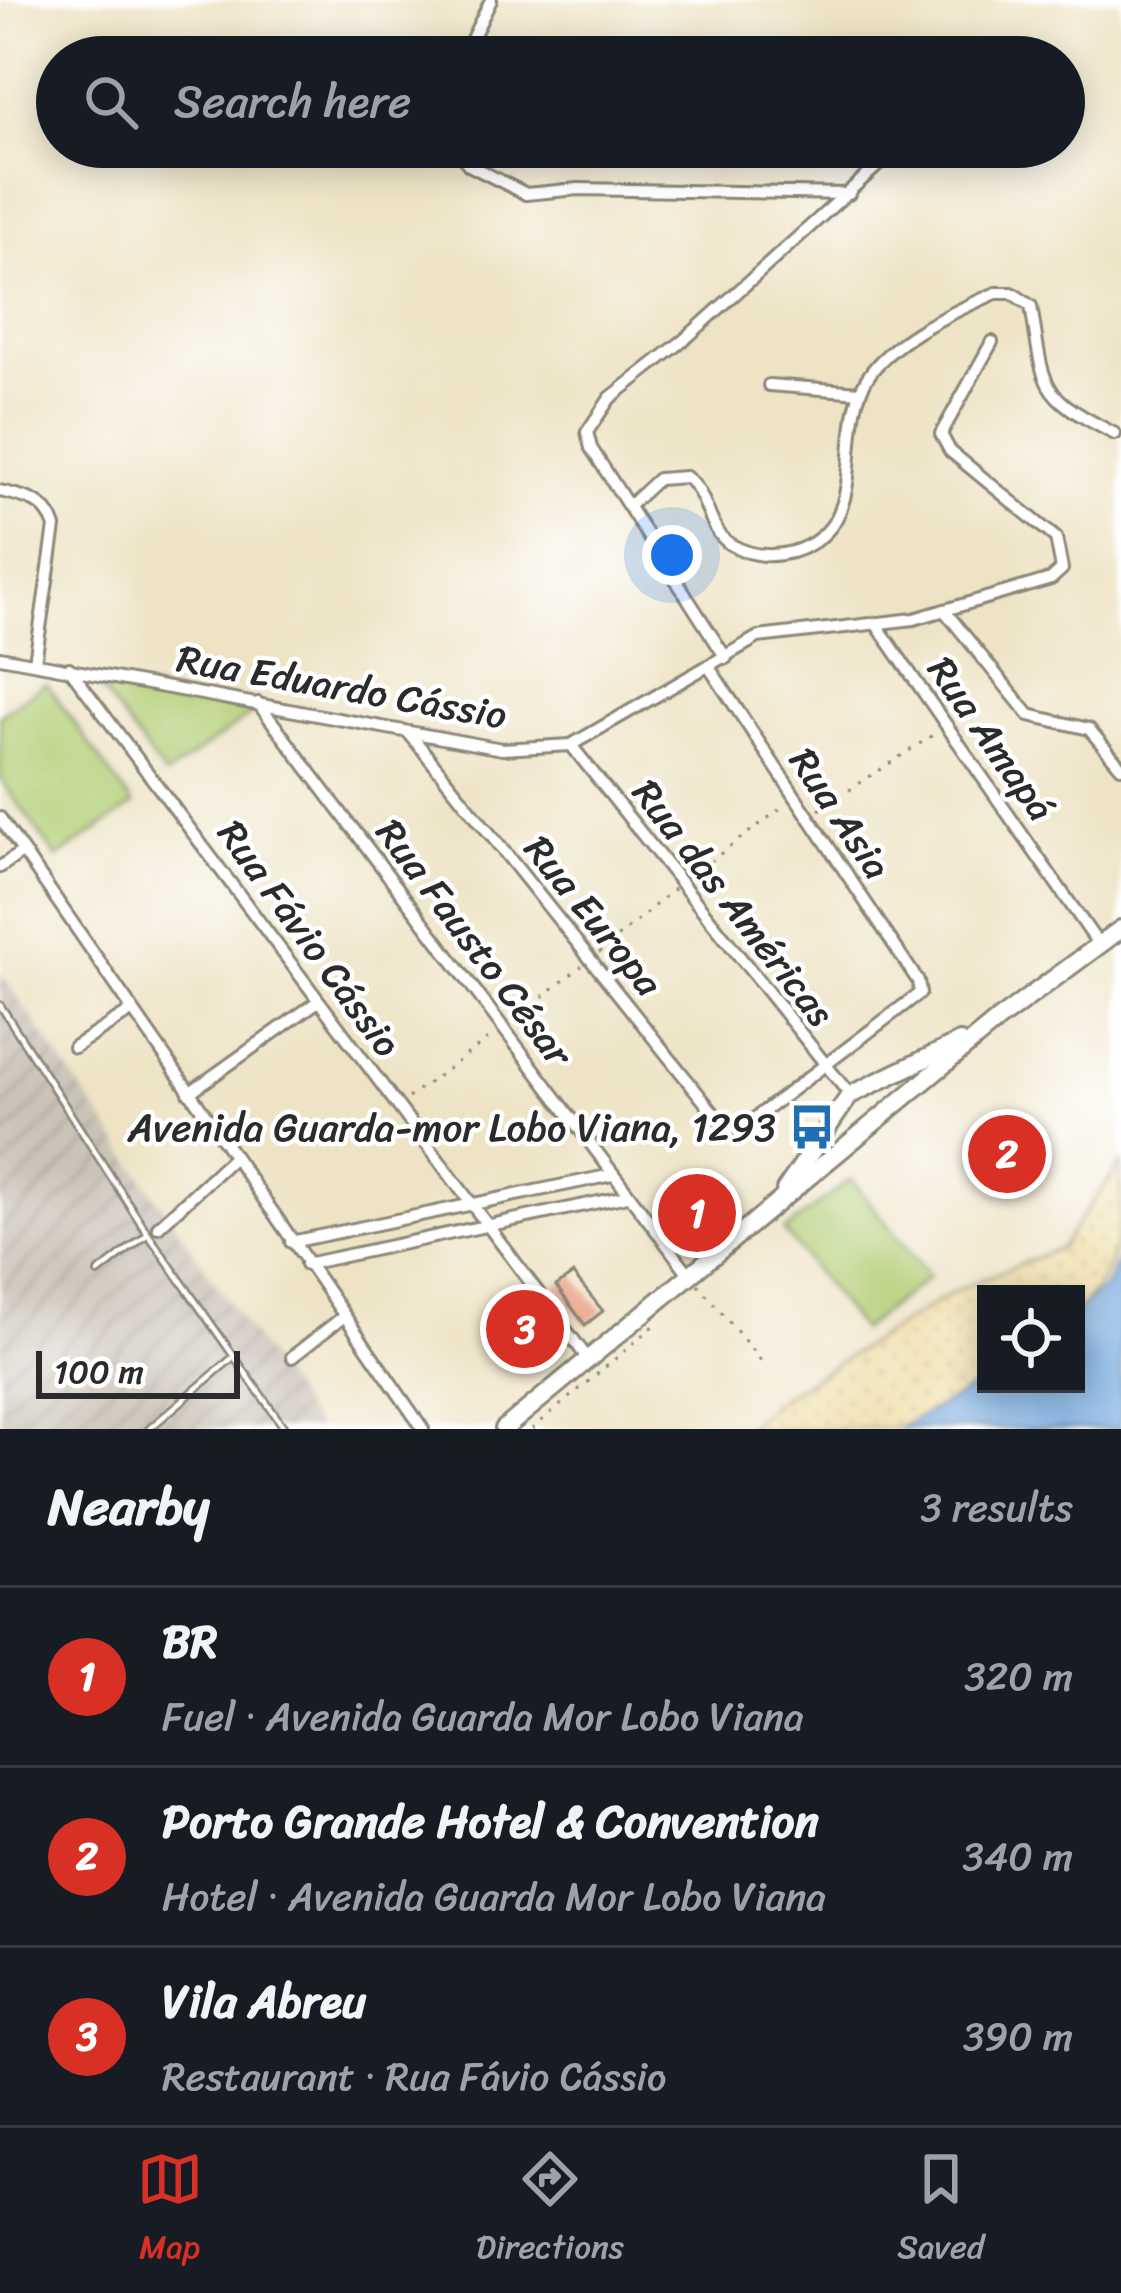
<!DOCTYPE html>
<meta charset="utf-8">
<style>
body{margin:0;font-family:Sriracha,sans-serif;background:#20242c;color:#f1f3f6}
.controls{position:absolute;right:36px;bottom:36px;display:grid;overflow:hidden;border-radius:0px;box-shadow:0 6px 30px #0003}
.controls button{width:108px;height:108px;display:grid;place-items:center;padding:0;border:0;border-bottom:3px solid #363941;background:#171b24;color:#f1f3f6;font:60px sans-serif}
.scale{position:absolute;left:36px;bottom:30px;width:204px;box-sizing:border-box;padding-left:12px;border:6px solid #2b2b2b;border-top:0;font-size:33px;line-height:42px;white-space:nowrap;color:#2b2b2b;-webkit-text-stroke:9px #fff;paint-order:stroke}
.you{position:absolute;left:672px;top:555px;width:42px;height:42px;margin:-30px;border:9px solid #fff;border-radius:50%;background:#1a73e8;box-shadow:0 0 0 18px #1a73e833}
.badge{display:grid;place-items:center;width:78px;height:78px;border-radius:50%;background:#d93025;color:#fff;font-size:39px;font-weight:700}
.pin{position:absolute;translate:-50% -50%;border:6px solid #fff;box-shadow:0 3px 12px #0006}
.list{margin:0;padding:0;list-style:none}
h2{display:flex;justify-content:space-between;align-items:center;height:156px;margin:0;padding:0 48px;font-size:51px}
h2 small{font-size:39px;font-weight:400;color:#9ea1a6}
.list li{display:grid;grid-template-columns:78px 1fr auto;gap:36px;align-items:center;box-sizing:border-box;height:180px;padding:0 48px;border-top:3px solid #363941}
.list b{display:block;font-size:45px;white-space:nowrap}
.list p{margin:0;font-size:39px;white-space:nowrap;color:#9ea1a6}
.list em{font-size:39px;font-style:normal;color:#9ea1a6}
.icon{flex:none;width:66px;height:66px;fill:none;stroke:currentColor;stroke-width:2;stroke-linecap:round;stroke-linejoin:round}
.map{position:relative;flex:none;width:1121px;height:1429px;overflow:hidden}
.search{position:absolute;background:#171b24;box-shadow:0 6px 30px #0003;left:36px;right:36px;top:36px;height:132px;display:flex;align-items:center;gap:30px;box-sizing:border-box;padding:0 42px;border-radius:66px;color:#9ea1a6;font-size:45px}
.sheet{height:696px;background:#171b24}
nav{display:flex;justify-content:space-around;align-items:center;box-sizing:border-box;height:168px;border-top:3px solid #363941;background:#171b24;font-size:33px;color:#9ea1a6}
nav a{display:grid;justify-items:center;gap:6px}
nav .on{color:#d93025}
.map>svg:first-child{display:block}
.industrial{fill:url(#industrial-furrows)}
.green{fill:#b2ce75;stroke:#6e7c50;stroke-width:3}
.sand{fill:url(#sand-dots);stroke:#8c8264;stroke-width:3}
.water{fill:#6ea6dd;stroke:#4c6884;stroke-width:3}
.building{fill:#e79a7a}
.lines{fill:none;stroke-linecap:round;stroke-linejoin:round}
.service-casing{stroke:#8c8778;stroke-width:10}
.minor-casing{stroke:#8c8778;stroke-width:16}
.primary-casing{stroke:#8c8778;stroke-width:22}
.path{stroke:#8c8778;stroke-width:3;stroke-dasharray:3 9;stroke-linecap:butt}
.service{stroke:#fff;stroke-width:4.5}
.minor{stroke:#fff;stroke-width:10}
.primary{stroke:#fff;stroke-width:16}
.labels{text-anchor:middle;stroke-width:9;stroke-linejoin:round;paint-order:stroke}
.street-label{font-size:39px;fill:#2b2b2b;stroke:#fff}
.poi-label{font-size:39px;fill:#2b2b2b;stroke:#fff;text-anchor:end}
</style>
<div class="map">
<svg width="1121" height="1429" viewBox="0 0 1121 1429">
<defs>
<pattern id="industrial-furrows" width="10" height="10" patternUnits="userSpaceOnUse" patternTransform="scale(3)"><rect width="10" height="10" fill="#cbc3b8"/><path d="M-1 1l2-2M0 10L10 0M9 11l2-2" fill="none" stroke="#aea89e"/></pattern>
<pattern id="sand-dots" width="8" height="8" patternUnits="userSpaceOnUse" patternTransform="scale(3)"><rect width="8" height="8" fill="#eeda9e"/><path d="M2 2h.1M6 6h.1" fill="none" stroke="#cb8" stroke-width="1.8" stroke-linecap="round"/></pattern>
</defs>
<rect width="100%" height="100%" fill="#fff"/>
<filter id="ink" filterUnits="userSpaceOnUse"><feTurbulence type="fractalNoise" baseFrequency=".00833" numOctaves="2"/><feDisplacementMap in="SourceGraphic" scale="24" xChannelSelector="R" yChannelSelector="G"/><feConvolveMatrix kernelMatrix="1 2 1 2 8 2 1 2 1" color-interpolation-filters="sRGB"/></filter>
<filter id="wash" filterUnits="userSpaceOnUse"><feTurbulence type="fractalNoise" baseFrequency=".004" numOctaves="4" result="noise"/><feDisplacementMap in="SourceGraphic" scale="48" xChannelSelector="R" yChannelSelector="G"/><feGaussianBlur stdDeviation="2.7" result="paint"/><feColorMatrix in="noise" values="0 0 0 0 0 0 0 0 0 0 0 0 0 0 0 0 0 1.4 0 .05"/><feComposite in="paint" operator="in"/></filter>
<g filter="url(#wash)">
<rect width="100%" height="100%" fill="#eee3c5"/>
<path class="industrial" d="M0 972 317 1429H0Z"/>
<g class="green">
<path d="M109 682 246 709 250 715 165 776 100 688Z"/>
<path d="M46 683 133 805 57 858 0 778V715Z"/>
<path d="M851 1179 929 1277 861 1330 784 1231Z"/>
</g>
<path class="sand" d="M1121 1163C1121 1232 1121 1263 1076 1313V1294H986V1381L897 1429H745L776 1401 956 1290 1060 1248Z"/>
<path class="water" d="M1121 1254V1429H897L986 1381 1076 1384V1313L1107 1284Z"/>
<g id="blocks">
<g class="building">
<path d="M706 1182 727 1208 692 1238 670 1209Z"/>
<path d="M573 1274 603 1311 585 1325 556 1286Z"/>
<path d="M525 1302 560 1345 531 1367 494 1319Z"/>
</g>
</g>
</g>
<g filter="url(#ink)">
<use href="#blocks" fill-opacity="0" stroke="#8c8778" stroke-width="3"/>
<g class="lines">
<g class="service-casing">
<g id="service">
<path d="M0 1005 148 1234 285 1429"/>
<path d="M98 1273 148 1234"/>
<path d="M149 1429 231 1359"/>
</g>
</g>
<g class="minor-casing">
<g id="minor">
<path d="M463 57 491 0"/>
<path d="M454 147 469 165 526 194 578 189 849 194"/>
<path d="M769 385 860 392"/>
<path d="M0 491C26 497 46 500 55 527L35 662"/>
<path d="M631 504 658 479 686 477C709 493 706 528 730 544 750 556 770 558 792 552 879 526 829 426 872 371 900 335 956 311 996 293H1012L1031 306C1045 389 1037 394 1115 434"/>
<path d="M944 610 1029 715 1089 729 1121 767"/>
<path d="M876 624 1099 945"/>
<path d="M0 657 502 749 571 745 758 637 914 619 1051 579 1062 569 1056 538 950 451 941 434 992 342"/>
<path d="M726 658 591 448 587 432 610 398 684 340 896 149"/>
<path d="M69 668 588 1359"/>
<path d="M258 703 689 1274"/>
<path d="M409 733 716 1116 738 1131 920 993 918 981 709 667"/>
<path d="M571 745 850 1095"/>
<path d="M0 818 423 1429"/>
<path d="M0 867 22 852"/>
<path d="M74 1047 131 1011"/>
<path d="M189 1093 317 1002"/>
<path d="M158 1227 234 1157"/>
<path d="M291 1242 612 1175"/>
<path d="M306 1264 627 1196"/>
<path d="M292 1357 343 1317"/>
</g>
</g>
<g class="primary-casing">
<g id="primary">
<path d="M785 1190 850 1095 960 1042"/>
<path d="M504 1429 998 1020 1121 929"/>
</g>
</g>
<g class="path">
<path d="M819 810 936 733"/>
<path d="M691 876 784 806"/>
<path d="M599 953 674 889"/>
<path d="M514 1019 582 966"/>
<path d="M408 1098 492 1036"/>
<path d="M698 1284 762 1362"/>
<path d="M532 1429 654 1326"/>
</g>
<use href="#service" class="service"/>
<use href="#minor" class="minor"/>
<use href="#primary" class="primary"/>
</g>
</g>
<defs>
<g id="bus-bare" transform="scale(3.6)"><path d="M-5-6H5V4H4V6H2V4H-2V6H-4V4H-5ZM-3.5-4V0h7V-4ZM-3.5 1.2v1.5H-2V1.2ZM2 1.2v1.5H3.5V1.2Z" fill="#1f6fb2" stroke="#fff" stroke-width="2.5" paint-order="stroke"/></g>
</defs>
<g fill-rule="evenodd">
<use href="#bus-bare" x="812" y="1127"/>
</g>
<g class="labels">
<g class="street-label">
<text transform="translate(342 686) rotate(10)" y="14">Rua Eduardo Cássio</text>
<text transform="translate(992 738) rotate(55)" y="14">Rua Amapá</text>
<text transform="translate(841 813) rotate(56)" y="14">Rua Asia</text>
<text transform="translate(734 902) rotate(52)" y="14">Rua das Américas</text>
<text transform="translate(594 915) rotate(51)" y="14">Rua Europa</text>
<text transform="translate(310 938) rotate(54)" y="14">Rua Fávio Cássio</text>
<text transform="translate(475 942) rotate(53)" y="14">Rua Fausto César</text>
</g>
<g class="poi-label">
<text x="776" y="1141">Avenida Guarda-mor Lobo Viana, 1293</text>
</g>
</g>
</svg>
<div class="controls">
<button><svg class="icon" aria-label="locate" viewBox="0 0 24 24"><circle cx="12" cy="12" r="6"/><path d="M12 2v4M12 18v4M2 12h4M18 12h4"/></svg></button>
</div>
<div class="scale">100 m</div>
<div class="you"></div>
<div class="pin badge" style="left:697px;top:1213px">1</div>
<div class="pin badge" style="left:1007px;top:1154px">2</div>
<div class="pin badge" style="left:525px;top:1329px">3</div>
<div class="search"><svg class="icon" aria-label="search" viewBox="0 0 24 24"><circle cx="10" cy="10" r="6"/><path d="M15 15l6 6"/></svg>Search here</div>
</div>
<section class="sheet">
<h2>Nearby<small>3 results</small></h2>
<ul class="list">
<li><span class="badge">1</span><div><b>BR</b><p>Fuel · Avenida Guarda Mor Lobo Viana</p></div><em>320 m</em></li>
<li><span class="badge">2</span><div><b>Porto Grande Hotel &amp; Convention</b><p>Hotel · Avenida Guarda Mor Lobo Viana</p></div><em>340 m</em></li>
<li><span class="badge">3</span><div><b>Vila Abreu</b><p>Restaurant · Rua Fávio Cássio</p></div><em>390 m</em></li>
</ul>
</section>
<nav>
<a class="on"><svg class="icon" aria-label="map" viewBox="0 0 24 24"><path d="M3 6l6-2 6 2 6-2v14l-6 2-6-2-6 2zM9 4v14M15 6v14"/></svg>Map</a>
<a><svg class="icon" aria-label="directions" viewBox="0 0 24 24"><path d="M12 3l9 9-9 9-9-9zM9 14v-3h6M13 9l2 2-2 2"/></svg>Directions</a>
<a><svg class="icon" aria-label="saved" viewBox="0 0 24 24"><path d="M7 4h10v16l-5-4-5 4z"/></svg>Saved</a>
</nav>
